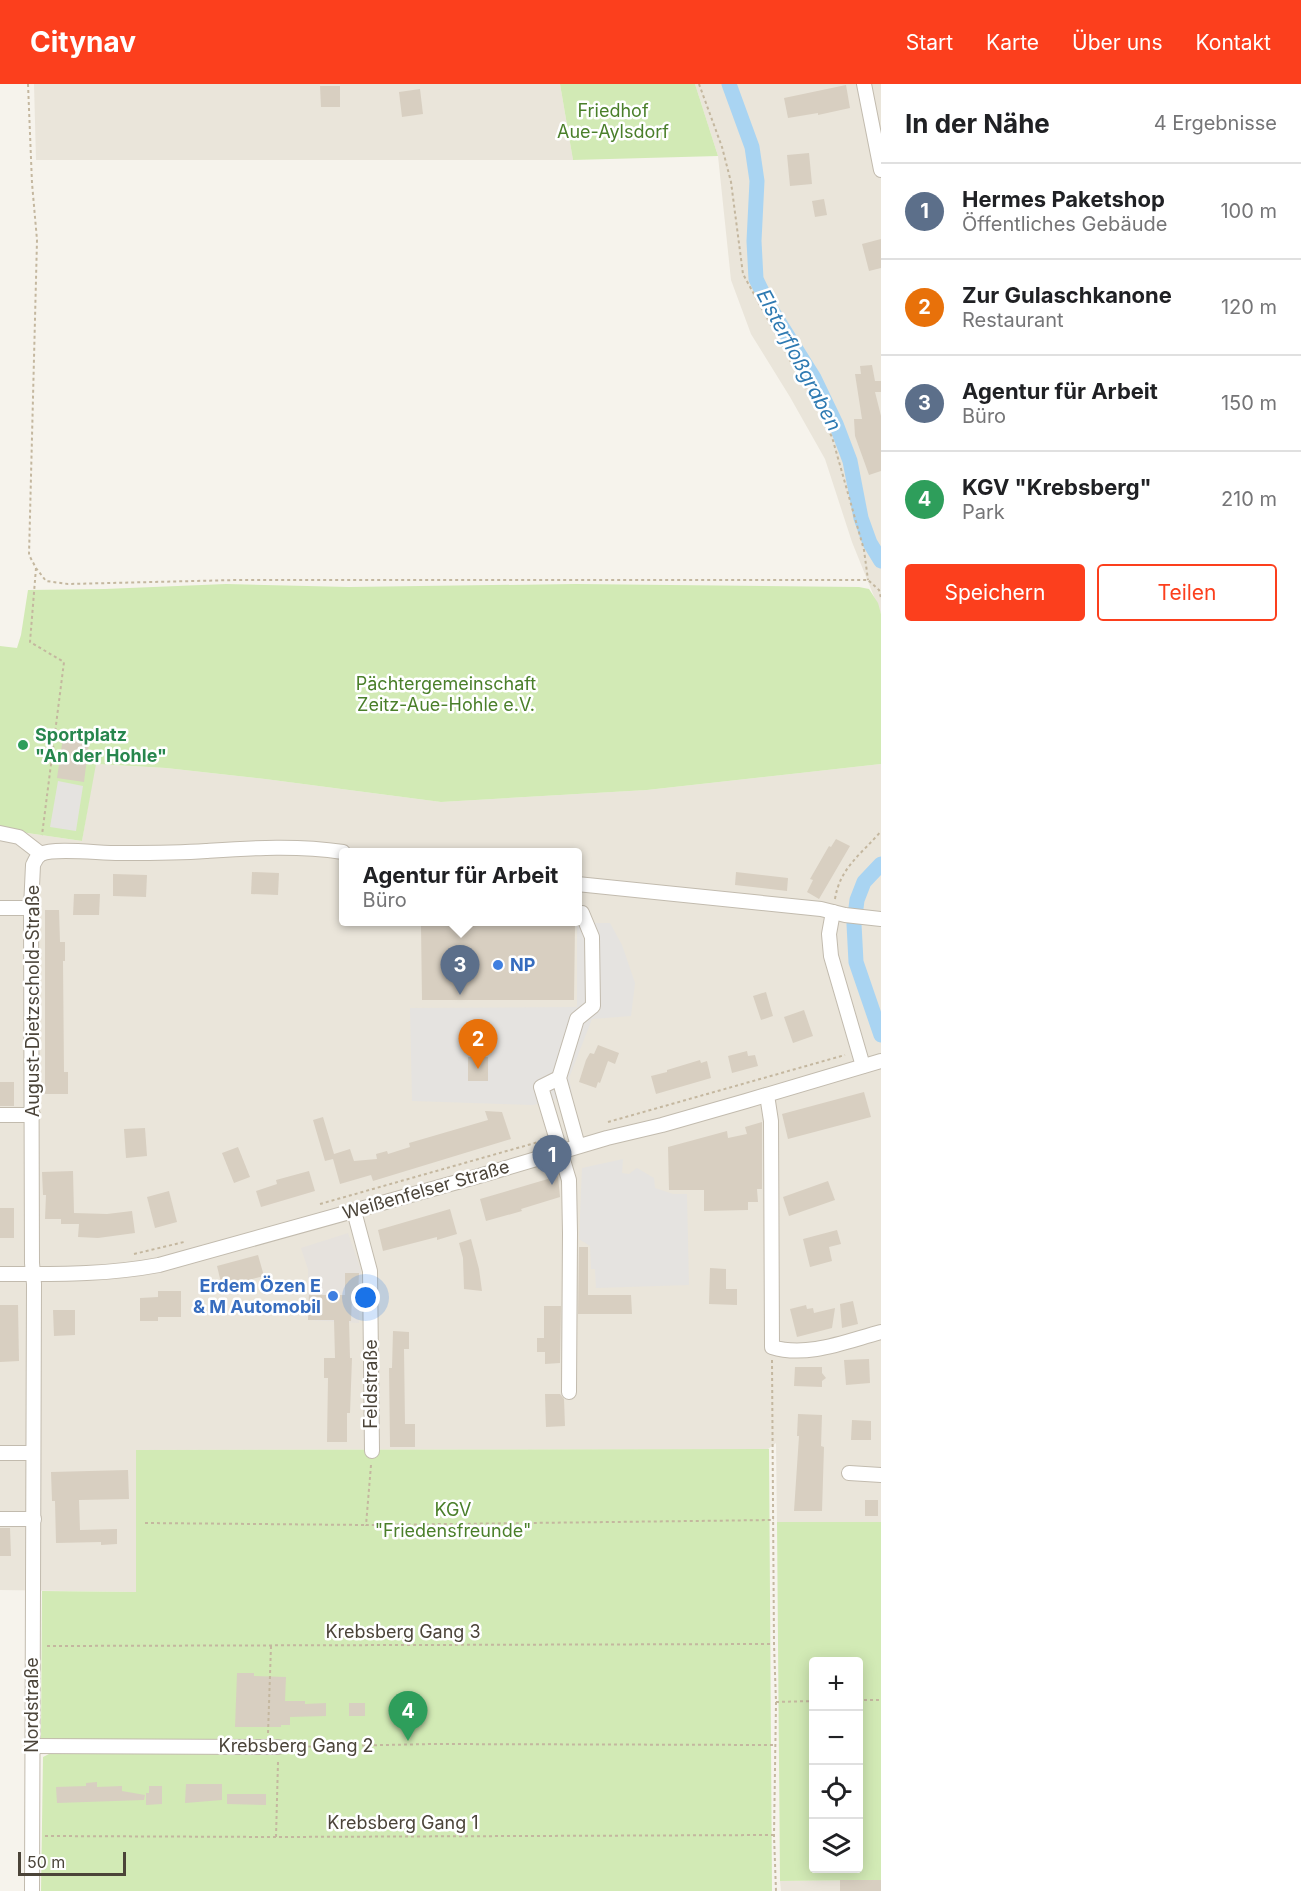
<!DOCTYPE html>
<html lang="de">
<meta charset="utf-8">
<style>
body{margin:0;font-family:Inter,sans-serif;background:#f6f6f6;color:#202124}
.controls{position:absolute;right:18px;bottom:18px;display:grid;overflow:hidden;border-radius:6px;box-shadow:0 3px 15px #0003}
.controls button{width:54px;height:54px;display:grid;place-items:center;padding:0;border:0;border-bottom:2px solid #e0e0e0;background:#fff;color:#202124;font:30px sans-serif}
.scale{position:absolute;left:18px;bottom:15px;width:108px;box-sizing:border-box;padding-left:6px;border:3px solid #4b4439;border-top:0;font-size:16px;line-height:21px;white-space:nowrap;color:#4b4439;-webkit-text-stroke:4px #fff;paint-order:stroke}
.you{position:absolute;left:366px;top:1214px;width:21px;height:21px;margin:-15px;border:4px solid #fff;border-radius:50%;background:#1a73e8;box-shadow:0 0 0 9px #1a73e833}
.badge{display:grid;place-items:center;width:39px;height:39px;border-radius:50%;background:#fc3f1d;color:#fff;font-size:20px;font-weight:700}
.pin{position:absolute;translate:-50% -50px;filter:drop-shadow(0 2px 3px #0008)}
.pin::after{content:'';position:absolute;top:32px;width:21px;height:18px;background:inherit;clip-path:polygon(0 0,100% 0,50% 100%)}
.popup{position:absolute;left:339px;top:764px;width:243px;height:78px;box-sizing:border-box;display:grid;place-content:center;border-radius:6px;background:#fff;filter:drop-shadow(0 2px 4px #0005);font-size:20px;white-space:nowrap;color:#757577}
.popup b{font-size:22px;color:#202124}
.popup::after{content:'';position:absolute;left:50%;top:100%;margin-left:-12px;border:12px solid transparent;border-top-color:#fff}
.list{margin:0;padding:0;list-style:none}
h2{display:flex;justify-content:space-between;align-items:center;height:78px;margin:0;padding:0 24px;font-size:26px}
h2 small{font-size:20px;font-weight:400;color:#757577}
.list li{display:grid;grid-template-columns:39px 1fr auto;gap:18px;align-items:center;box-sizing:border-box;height:96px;padding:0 24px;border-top:2px solid #e0e0e0}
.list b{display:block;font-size:22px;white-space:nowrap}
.list p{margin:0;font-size:20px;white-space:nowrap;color:#757577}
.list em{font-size:20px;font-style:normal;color:#757577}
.actions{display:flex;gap:12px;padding:18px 24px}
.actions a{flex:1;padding:14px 0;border:2px solid #fc3f1d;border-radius:6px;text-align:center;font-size:21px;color:#fc3f1d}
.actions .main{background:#fc3f1d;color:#fff}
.icon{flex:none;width:33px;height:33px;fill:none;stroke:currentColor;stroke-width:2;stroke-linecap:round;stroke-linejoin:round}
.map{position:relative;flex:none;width:881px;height:1807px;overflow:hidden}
header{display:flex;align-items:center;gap:36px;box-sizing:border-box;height:84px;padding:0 30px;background:#fc3f1d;color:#fff}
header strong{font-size:28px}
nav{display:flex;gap:33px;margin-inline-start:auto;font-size:21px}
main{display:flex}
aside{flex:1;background:#fff}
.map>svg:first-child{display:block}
.residential{fill:#eae5da;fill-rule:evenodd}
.industrial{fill:#e6e2dd}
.green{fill:#d2eab5;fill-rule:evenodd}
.parking{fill:#e5e3e0}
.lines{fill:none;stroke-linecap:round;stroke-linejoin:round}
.canal{stroke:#a9d4f2;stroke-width:15}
.building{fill:#d8cfc1}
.minor-casing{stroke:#c2bbae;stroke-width:16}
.path{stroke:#c4b79f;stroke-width:2;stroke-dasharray:3 3;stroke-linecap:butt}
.minor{stroke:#fff;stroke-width:14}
.leisure-dot{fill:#2e9e5b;stroke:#fff;stroke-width:2}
.shop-dot{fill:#3f7fe0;stroke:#fff;stroke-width:2}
.labels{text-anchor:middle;stroke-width:5;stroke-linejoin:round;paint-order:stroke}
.park-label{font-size:18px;fill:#4a7f2a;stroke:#fff}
.leisure-label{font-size:18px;font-weight:bold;fill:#27864d;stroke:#fff;text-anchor:start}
.shop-label{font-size:18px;font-weight:bold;fill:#366cbe;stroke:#fff;text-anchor:start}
.street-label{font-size:18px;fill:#4b4439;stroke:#fff}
.water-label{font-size:20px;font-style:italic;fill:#2e7ab2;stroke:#fff}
</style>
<header>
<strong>Citynav</strong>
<nav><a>Start</a><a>Karte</a><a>Über uns</a><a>Kontakt</a></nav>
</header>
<main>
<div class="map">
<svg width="881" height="1807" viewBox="0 0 881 1807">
<rect width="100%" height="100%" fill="#f6f3ec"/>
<g class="residential">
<path d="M34 0H560L573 76H36Z"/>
<path d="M695 0H881V530L852 458 825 375 790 313 751 250 731 196 718 72Z"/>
<path d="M95 680 166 684 265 695 441 718 647 706 881 680V1438H777L776 1359 768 1365 137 1366 136 1508 0 1506V745L82 757ZM343 768H577V838H343Z"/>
<path d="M881 1796V1807H781L780 1797Z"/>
</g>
<path class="industrial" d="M348 1149 361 1186 359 1239 308 1236V1185L301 1164Z"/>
<g class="green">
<path d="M560 0H695L718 72 573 76Z"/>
<path d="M226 500 349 503 576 500 859 503 869 505 878 519 881 530V680L647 706 441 718 265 695 166 684 96 680 82 757 0 745V562L17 564 21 551 28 506 105 505Z"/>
<path d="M769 1365 772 1807H41L43 1673 51 1669V1661L41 1654 42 1507 136 1508V1366Z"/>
<path d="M777 1438H881V1796L780 1797ZM814 1578H858V1784H814Z"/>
</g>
<g class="parking">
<path d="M58 697 83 702 76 747 50 743Z"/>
<path d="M577 839H610L622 861 635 899 631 932 592 935 569 994 572 1011 533 1021 412 1017 410 924 577 923Z"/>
<path d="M623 1075 622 1089 629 1090 637 1084 654 1094 655 1104 673 1110H687L689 1201 596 1204 595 1185H591L590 1162 579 1155 582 1084Z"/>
</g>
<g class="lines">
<g class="canal">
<path d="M729 0 752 63 757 97 754 157 756 195 769 222 814 294 836 340 850 377 861 434 870 459 881 477"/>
<path d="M881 780 864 798 857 816 854 840 856 878 881 951"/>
</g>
</g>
<g class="building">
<path d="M846 1 850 24 818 31V29L788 34 784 14Z"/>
<path d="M320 2H340V23H321Z"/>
<path d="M420 5 423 30 402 33 399 8Z"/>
<path d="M809 69 812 100 790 102 787 71Z"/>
<path d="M824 115 827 131 815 133 812 117Z"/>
<path d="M881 155V184L869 187 862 160Z"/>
<path d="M872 281 875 297H881V308H875L881 332V387L869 391 855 352 854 335H862L855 290H861L860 282Z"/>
<path d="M64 647 90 651 84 698 57 694Z"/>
<path d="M836 755 850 762 819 815 807 808 813 796 810 795 829 762 831 763Z"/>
<path d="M252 788 279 789 278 811 251 810Z"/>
<path d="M736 788 788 794 787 807 735 801Z"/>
<path d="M113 790 147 791 146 813 113 812Z"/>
<path d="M74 810H100L99 831H73Z"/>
<path d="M45 826H59L60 858H65V877H63L64 988H68V1010H45Z"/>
<path d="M499 837H536V842L575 841 574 916H422L421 842H499Z"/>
<path d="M766 908 773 932 761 936 753 912Z"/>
<path d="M804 926 813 952 793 959 784 933Z"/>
<path d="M598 961 619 969 615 980 608 977 600 999 598 998 596 1004 579 998 586 976 590 969 594 970Z"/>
<path d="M747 967 748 972 755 971 758 982 732 989 728 972Z"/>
<rect x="468" y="973" width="20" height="24"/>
<path d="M700 976 701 979 707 977 711 994 656 1010 651 992 667 988V986Z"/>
<rect x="0" y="998" width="14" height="24"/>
<path d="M864 1008 871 1033 788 1055 782 1030Z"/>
<path d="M485 1027 502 1028 511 1055 373 1097 371 1091 340 1100 333 1075 325 1077 313 1036 323 1033 334 1070 350 1065 354 1077 377 1075 376 1070 387 1067 388 1070 410 1063 409 1059 488 1036Z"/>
<path d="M762 1038V1105H757L758 1118H748V1126L704 1127V1106H669L668 1063 727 1047 728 1054 747 1050 745 1043Z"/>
<path d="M145 1044 147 1072 126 1074 124 1045Z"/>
<path d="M238 1063 250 1093 234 1099 222 1069Z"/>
<path d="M73 1087 74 1129 107 1130 132 1127 135 1149 98 1154 78 1153 79 1140H61V1135H45L46 1111H43L42 1088Z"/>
<path d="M309 1087 315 1107 261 1123 256 1107 277 1100 276 1096Z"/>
<path d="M558 1092 560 1113 521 1125 522 1127 486 1137 480 1115Z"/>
<path d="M828 1097 835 1116 789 1132 783 1113Z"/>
<path d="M169 1107 177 1138 155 1144 147 1113Z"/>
<rect x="0" y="1124" width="14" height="30"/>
<path d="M450 1125 457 1150 437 1156V1153L383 1167 378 1146Z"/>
<path d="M837 1146 841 1160 829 1163 832 1177 810 1183 803 1155Z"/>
<path d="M471 1155 479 1185 482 1207 464 1205 463 1174 459 1159Z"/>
<path d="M579 1163H588V1211H631L632 1230H578Z"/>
<path d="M258 1171 264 1192 222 1203 217 1182Z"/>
<path d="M710 1184 726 1185V1205H737V1221L709 1220Z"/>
<path d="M345 1189H359L358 1213H352L351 1237H349L350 1274H352L350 1329H347V1358H327L328 1294H324V1274H335L334 1236H308L309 1211H345Z"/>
<path d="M158 1207H181V1233H158V1237H140V1214L158 1213Z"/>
<path d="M853 1217 858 1240 842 1244 840 1220Z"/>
<path d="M0 1221H18L19 1277 0 1278Z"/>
<path d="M806 1221 807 1225 813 1224 814 1229 835 1224 832 1244 797 1253 790 1225Z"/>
<path d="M544 1222H561L560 1279 545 1280V1268H537V1254H544Z"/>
<path d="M53 1226H75V1251L54 1252Z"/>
<path d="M393 1247 409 1248V1265H404L405 1340H415V1363H390L389 1284H392Z"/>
<path d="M869 1275 870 1299 846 1301 844 1276Z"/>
<path d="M795 1283H822V1289L826 1294 822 1297V1303L794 1302Z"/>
<path d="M545 1310H560L564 1315 565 1342 546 1343Z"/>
<path d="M798 1330 822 1331 821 1362 824 1363 822 1427H794L799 1352H797Z"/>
<path d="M852 1336 871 1337V1356H851Z"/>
<path d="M128 1386 129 1415 79 1416 80 1446 117 1445V1460L101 1461V1458L56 1459 55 1417H52L51 1388Z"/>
<rect x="865" y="1416" width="13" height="16"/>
<path d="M0 1444H10L11 1472H0Z"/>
<path d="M237 1589H254V1592L286 1593 285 1617H305V1620L326 1619V1632L290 1633V1641H281V1643H235Z"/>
<rect x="349" y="1619" width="16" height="13"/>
<path d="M97 1698V1703L122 1702V1707L145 1711 144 1716 57 1719 56 1703 86 1702V1699Z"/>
<path d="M186 1700H222V1716L185 1719Z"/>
<path d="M149 1702H162V1720L146 1721V1709H149Z"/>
<path d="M227 1710H266V1721L227 1720Z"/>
<rect x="840" y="1796" width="41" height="11"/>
</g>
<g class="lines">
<g class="minor-casing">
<g id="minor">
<path d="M864 0 881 86"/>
<path d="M0 749 19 753 41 770"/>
<path d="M577 800 821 825 845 831 881 835"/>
<path d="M0 824H31"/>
<path d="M833 828 829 850 831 872 863 982"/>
<path d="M577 829H582L592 853 593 922 577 935 559 994 578 1062"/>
<path d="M559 994 541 1003 569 1096 570 1149 569 1308"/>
<path d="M767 1011 771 1037 772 1263C807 1274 847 1257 881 1248"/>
<path d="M0 1031H33"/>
<path d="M354 1127 370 1187 372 1367"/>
<path d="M0 1190C54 1190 106 1191 159 1181L479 1092 607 1054 662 1041 746 1017 881 977"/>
<path d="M0 1369H33"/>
<path d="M849 1389 881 1391"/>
<path d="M0 1435H34"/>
<path d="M32 1662 278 1663"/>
<path d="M32 1807 34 1200 32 1179 31 824 33 781C35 777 36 773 41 770 55 763 105 770 123 769 151 769 178 769 206 767 253 764 296 761 343 768"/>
</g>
</g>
<g class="path">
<path d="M28 0 32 99 37 156 29 471 36 484 46 497 68 500 236 496H868L879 506 881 514"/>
<path d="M699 0 722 63 731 98 743 190 832 353 864 466 868 496"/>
<path d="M36 484 30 558 64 578 42 751"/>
<path d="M835 815C840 783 862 770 881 747"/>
<path d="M608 1038 845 971"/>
<path d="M320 1120 542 1057"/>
<path d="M134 1170 184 1158"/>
<path d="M772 1276 774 1560 776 1618 774 1751 776 1807"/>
<path d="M371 1381 366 1441 774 1436"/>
<path d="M145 1439 366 1441"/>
<path d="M47 1562 774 1560"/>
<path d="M858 1616H881"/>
<path d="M776 1618 814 1617"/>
<path d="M268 1649 271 1562"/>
<path d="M290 1663 431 1660 775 1661"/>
<path d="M45 1752 276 1753 774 1751"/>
<path d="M276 1753 278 1678"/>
</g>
<use href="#minor" class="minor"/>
</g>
<circle class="leisure-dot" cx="23" cy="661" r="6"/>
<g class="shop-dot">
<circle cx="498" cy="881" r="6"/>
<circle cx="333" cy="1212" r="6"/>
</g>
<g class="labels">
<g class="park-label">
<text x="613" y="33">Friedhof<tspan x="613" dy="21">Aue-Aylsdorf</tspan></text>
<text x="446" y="606">Pächtergemeinschaft<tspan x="446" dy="21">Zeitz-Aue-Hohle e.V.</tspan></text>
<text x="453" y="1432">KGV<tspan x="453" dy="21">"Friedensfreunde"</tspan></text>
</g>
<g class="leisure-label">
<text x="35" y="657">Sportplatz<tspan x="35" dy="21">"An der Hohle"</tspan></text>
</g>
<g class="shop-label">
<text x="510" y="887">NP</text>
<text x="321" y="1208" text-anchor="end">Erdem Özen E<tspan x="321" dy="21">&amp; M Automobil</tspan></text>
</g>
<g class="street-label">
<text transform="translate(33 917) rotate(-90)" y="6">August-Dietzschold-Straße</text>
<text transform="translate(426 1106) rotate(-16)" y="6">Weißenfelser Straße</text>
<text transform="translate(371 1300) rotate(-90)" y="6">Feldstraße</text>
<text x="403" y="1554">Krebsberg Gang 3</text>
<text transform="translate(32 1621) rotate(-90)" y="6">Nordstraße</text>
<text x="296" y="1668">Krebsberg Gang 2</text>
<text x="403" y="1745">Krebsberg Gang 1</text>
</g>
<g class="water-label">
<text transform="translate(799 276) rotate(62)" y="7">Elsterfloßgraben</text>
</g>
</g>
</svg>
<div class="controls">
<button>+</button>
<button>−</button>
<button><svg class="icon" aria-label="locate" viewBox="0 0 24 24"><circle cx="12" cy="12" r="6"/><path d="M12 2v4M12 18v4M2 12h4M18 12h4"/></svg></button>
<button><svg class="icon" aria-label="layers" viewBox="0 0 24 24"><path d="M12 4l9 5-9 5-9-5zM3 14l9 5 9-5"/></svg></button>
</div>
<div class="scale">50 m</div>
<div class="you"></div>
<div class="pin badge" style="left:552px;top:1101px;background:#5c6f8a">1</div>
<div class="pin badge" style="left:478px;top:985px;background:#e8710a">2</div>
<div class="pin badge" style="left:460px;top:911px;background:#5c6f8a">3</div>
<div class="popup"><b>Agentur für Arbeit</b>Büro</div>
<div class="pin badge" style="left:408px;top:1657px;background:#2e9e5b">4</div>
</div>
<aside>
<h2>In der Nähe<small>4 Ergebnisse</small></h2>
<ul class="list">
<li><span class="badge" style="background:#5c6f8a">1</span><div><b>Hermes Paketshop</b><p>Öffentliches Gebäude</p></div><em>100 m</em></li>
<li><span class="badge" style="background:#e8710a">2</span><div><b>Zur Gulaschkanone</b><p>Restaurant</p></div><em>120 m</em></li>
<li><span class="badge" style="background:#5c6f8a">3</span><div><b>Agentur für Arbeit</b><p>Büro</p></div><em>150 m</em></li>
<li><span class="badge" style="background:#2e9e5b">4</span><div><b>KGV &quot;Krebsberg&quot;</b><p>Park</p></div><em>210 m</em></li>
</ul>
<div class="actions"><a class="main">Speichern</a><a>Teilen</a></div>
</aside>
</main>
